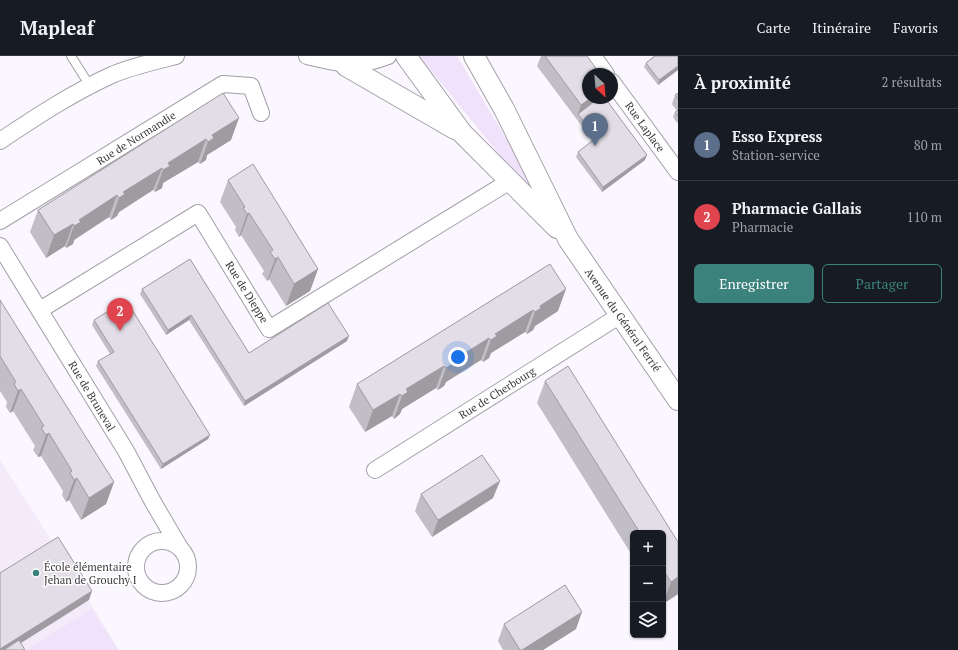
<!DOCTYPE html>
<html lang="fr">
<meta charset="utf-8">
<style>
body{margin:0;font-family:"PT Serif",serif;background:#242831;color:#f1f3f6}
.controls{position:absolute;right:12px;bottom:12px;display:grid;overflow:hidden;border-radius:6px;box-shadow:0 1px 3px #0004}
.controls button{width:36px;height:36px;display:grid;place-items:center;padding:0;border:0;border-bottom:1px solid #363941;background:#171b24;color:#f1f3f6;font:20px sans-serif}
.compass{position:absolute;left:582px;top:12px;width:36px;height:36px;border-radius:50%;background:#171b24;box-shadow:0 1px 3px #0004;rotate:154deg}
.you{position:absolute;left:458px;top:301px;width:14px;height:14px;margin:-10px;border:3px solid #fff;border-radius:50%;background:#1a73e8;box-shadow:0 0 0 6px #1a73e833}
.badge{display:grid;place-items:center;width:26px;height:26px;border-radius:50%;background:#3b827c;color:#fff;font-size:13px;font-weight:700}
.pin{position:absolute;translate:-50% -33px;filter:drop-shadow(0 1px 2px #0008)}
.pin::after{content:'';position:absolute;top:21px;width:14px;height:12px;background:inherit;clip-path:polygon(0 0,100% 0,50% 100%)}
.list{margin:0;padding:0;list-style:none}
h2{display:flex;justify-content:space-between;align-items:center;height:52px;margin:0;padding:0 16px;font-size:17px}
h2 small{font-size:13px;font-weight:400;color:#9ea1a6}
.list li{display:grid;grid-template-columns:26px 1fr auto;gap:12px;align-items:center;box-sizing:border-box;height:72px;padding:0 16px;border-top:1px solid #363941}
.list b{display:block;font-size:15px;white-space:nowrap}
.list p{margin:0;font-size:13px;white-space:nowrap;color:#9ea1a6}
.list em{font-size:13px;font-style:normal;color:#9ea1a6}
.actions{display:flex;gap:8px;padding:12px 16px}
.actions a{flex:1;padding:9px 0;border:1px solid #3b827c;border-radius:6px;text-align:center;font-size:14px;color:#3b827c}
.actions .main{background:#3b827c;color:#fff}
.icon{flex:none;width:22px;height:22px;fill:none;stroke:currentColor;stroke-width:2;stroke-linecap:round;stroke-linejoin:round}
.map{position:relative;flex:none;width:678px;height:594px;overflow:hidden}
header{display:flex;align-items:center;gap:24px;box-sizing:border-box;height:56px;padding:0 20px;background:#171b24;border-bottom:1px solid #363941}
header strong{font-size:19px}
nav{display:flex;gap:22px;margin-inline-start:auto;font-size:14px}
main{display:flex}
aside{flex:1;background:#171b24}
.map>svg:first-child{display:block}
.built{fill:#f4ebfa}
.green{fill:#f1e2fb}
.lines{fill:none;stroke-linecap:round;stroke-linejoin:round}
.service-casing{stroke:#a39fa7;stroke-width:10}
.minor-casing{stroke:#a39fa7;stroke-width:18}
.tertiary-casing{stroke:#a39fa7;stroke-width:22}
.service{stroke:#fff;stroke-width:8}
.minor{stroke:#fff;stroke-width:16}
.tertiary{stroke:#fff;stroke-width:20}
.wall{fill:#c2bec6}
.shaded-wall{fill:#9e9ba1}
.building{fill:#e2dde6;stroke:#9e9ba1}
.poi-dot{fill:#3b827c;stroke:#fff;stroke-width:1.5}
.labels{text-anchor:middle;stroke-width:3;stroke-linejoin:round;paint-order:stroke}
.street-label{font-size:11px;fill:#3a383c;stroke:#fff}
.poi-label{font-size:11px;fill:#3a383c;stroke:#fff;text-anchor:start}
</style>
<header>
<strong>Mapleaf</strong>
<nav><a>Carte</a><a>Itinéraire</a><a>Favoris</a></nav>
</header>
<main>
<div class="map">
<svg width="678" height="594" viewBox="0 0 678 594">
<rect width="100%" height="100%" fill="#fbf7fe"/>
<path class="built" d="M0 404 55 490 119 594H0Z"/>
<g class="green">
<path d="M422 0H457L559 172 420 1Z"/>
<path d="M92 553 118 594H26Z"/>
</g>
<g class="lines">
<g class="service-casing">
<path id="service" d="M71 0 90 30"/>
</g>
<g class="minor-casing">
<g id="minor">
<path d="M307 0C340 8 354 13 388 0"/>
<path d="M593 0 606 18"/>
<path d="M612 26 678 116"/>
<path d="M0 85C37 60 74 36 114 18 134 10 156 5 176 0"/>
<path d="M0 165 223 28 251 30 261 57"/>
<path d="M0 190 126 395 153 446 180 492"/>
<path d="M40 254 198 157 269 273 510 125"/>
<path d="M375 414 619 260"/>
<circle cx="162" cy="511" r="26"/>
</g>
</g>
<g class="tertiary-casing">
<g id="tertiary">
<path d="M406 0 462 77 557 172"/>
<path d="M474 0 504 53 568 183 678 344"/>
<path d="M346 10 455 73"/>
</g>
</g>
<use href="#service" class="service"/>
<use href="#minor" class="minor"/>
<use href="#tertiary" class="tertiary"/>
</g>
<g class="wall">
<path d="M541 0H587L588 18 645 104 602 136 576 101 578 96 593 85 537 10Z"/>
<path d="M654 0H678V14L658 29 644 11 646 7Z"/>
<path d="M223 37 231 84 207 99 206 104 200 108 198 106 163 127 162 132 155 136 153 134 119 156 117 160 111 164 109 161 74 184 73 188 66 192 65 190 46 202 30 176 38 154Z"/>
<path d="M678 37V66L677 67 673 61 675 56 677 55 672 48 675 39Z"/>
<path d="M228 124 318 213 310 235 286 250 269 223 267 225 262 218 264 215 241 179 239 181 235 174 236 171 220 146Z"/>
<path d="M190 203 249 297 347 285 244 350 189 264 166 279 140 238 142 233Z"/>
<path d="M550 208 558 255 535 270 533 274 527 278 525 276 491 297 489 302 483 306 481 304 446 326 444 330 438 334 436 332 402 353 400 358 394 363 392 360 365 376 349 351 357 328Z"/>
<path d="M0 244 114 426 106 448 81 464 69 444 66 446 62 439 63 435 41 400 38 401 33 394 35 390 13 355 10 357 6 351 7 346 0 335Z"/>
<path d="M94 264 208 383 161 413 96 310 98 305 110 298 92 269Z"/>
<path d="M545 325 678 486V538L663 548V477H633V501L537 347Z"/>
<path d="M421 438 493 442 432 481 415 455Z"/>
<path d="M504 568 576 573 543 594H503L498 585Z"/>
</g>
<g class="shaded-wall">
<path d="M678 10V14L658 29 659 24Z"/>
<path d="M591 42H603L578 58 581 49Z"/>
<path d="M239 62 231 84 207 99 206 104 200 108 208 86 212 79Z"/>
<path d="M206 83 198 106 163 127 162 132 155 136 163 114 168 107Z"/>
<path d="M647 99 645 104 602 136 603 131Z"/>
<path d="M162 112 153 134 119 156 117 160 111 164 119 142 123 136Z"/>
<path d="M117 139 109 161 74 184 73 188 66 192 74 170 79 164Z"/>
<path d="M249 157 241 179 239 181 247 158Z"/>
<path d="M73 168 65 190 46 202 54 179Z"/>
<path d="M278 201 269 223 267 225 275 203Z"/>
<path d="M318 213 310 235 286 250 294 228Z"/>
<path d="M566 233 558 255 535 270 533 274 527 278 535 256 540 250Z"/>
<path d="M533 254 525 276 491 297 489 302 483 306 491 284 495 278Z"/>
<path d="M191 259 189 264 166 279 168 274Z"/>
<path d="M349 280 347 285 244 350 245 345Z"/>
<path d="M489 282 481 304 446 326 444 330 438 334 446 312 451 306Z"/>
<path d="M444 310 436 332 402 353 400 358 394 363 402 340 406 333Z"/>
<path d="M21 333 13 355 10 357 18 335Z"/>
<path d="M400 338 392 360 365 376 373 354Z"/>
<path d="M49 377 41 400 38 401 46 379Z"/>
<path d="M210 379 208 383 161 413 163 408Z"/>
<path d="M77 422 69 444 66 446 74 424Z"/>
<path d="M500 425 493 442 432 481 438 464Z"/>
<path d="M114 426 106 448 81 464 89 442Z"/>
<path d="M678 521V538L663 548 671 526Z"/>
<path d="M92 535 89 544 10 594H0V593Z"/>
<path d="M582 556 576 573 543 594H522Z"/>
</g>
<g class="building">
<path d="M545 0H587L600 18H588V42H591L581 49Z"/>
<path d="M655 0H678V10L659 24 646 7Z"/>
<path d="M223 37 239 62 212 79 214 82 208 86 206 83 168 107 170 110 163 114 162 112 123 136 125 138 119 142 117 139 79 164 81 166 74 170 73 168 54 179 38 154Z"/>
<path d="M678 37V43L675 39Z"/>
<path d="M599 42H605L647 99 603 131 578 96 596 82 578 58Z"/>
<path d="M678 54V60L675 56Z"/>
<path d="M253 108 318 213 294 228 278 201 275 203 270 196 273 194 249 157 247 158 243 152 245 151 228 124Z"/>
<path d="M190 203 249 297 328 247 349 280 245 345 191 259 168 274 142 233Z"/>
<path d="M550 208 566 233 540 250 541 252 535 256 533 254 495 278 497 280 491 284 489 282 451 306 452 308 446 312 444 310 406 333 408 336 402 340 400 338 373 354 357 328Z"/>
<path d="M0 244 114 426 89 442 77 422 74 424 70 417 72 415 49 377 46 379 41 372 44 370 21 333 18 335 14 328 16 326 0 300Z"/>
<path d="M126 244 210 379 163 408 98 305 114 296 94 264Z"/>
<path d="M568 310 678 486V521L671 526 663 514V477H640L545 325Z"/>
<path d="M482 399 500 425 438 464 421 438Z"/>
<path d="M58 481 92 535 0 593V517Z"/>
<path d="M565 529 582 556 522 594H520L504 568Z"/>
<path d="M19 584 25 594H4Z"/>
</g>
<circle class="poi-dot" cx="36" cy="517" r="4"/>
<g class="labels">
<g class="street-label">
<text transform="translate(645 71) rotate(54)" y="4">Rue Laplace</text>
<text transform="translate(136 82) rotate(-32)" y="4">Rue de Normandie</text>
<text transform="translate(247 236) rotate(58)" y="4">Rue de Dieppe</text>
<text transform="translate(623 264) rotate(55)" y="4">Avenue du Général Ferrié</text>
<text transform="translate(497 337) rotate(-32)" y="4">Rue de Cherbourg</text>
<text transform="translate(92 340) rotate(59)" y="4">Rue de Bruneval</text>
</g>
<g class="poi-label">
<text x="44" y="515">École élémentaire<tspan x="44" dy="13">Jehan de Grouchy I</tspan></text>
</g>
</g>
</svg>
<div class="controls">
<button>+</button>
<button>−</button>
<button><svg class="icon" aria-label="layers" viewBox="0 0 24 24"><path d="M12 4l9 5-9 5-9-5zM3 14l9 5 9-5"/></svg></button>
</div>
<svg class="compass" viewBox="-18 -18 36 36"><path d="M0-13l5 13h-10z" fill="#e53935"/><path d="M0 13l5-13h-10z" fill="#9ea1a6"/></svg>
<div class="you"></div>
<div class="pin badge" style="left:595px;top:90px;background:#5c6f8a">1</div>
<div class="pin badge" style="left:120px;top:275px;background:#e0444e">2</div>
</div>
<aside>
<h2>À proximité<small>2 résultats</small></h2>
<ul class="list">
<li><span class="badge" style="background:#5c6f8a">1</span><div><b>Esso Express</b><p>Station-service</p></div><em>80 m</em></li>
<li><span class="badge" style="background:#e0444e">2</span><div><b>Pharmacie Gallais</b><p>Pharmacie</p></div><em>110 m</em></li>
</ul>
<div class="actions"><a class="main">Enregistrer</a><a>Partager</a></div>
</aside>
</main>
